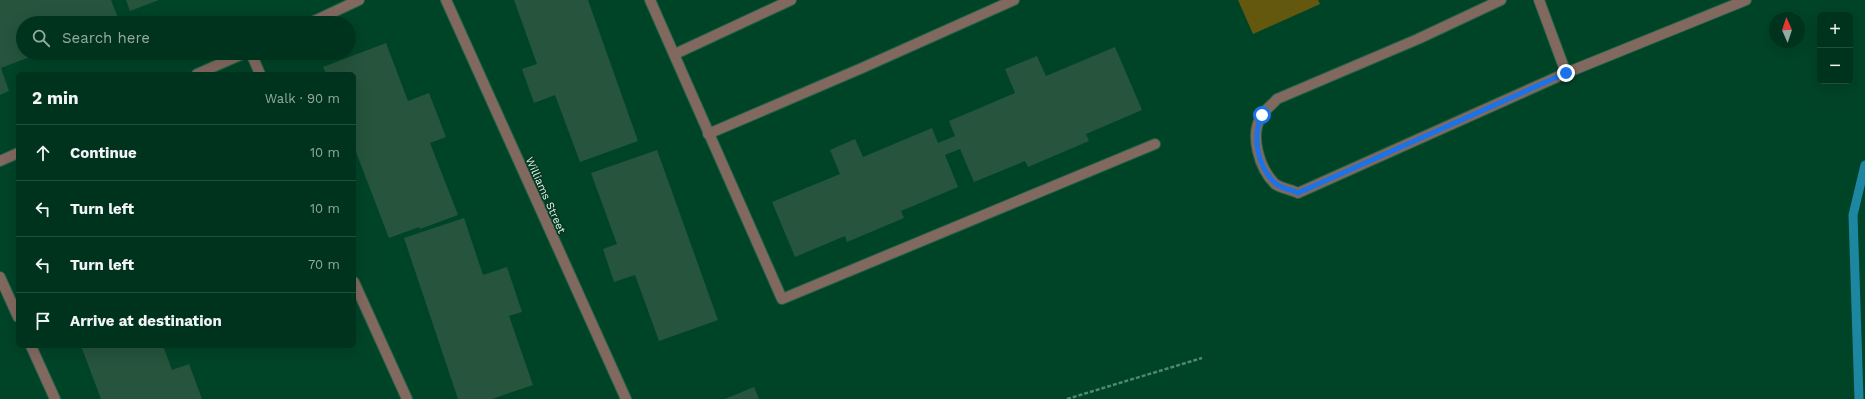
<!DOCTYPE html>
<meta charset="utf-8">
<style>
body{margin:0;font-family:"Work Sans",sans-serif;background:#0e3f2b;color:#f1f3f6}
.controls{position:absolute;right:12px;top:12px;display:grid;overflow:hidden;border-radius:6px;box-shadow:0 4px 16px #0002}
.controls button{width:36px;height:36px;display:grid;place-items:center;padding:0;border:0;border-bottom:1px solid #224e3c;background:#00331e;color:#f1f3f6;font:20px sans-serif}
.compass{position:absolute;left:1769px;top:12px;width:36px;height:36px;border-radius:50%;background:#00331e;box-shadow:0 4px 16px #0002;rotate:357deg}
.stop{position:absolute;width:12px;height:12px;margin:-9px;border:3px solid #1a73e8;border-radius:50%;background:#fff}
.stop.end{background:#1a73e8;border-color:#fff;box-shadow:0 1px 4px #0008}
.list{margin:0;padding:0;list-style:none}
h2{display:flex;justify-content:space-between;align-items:center;height:52px;margin:0;padding:0 16px;font-size:17px}
h2 small{font-size:13px;font-weight:400;color:#95aaa4}
.list li{display:grid;grid-template-columns:26px 1fr auto;gap:12px;align-items:center;box-sizing:border-box;height:56px;padding:0 16px;border-top:1px solid #224e3c}
.list b{display:block;font-size:15px;white-space:nowrap}
.list em{font-size:13px;font-style:normal;color:#95aaa4}
.icon{flex:none;width:22px;height:22px;fill:none;stroke:currentColor;stroke-width:2;stroke-linecap:round;stroke-linejoin:round}
.map{position:relative;flex:none;width:1865px;height:399px;overflow:hidden}
.search{position:absolute;background:#00331e;box-shadow:0 4px 16px #0002;left:16px;top:16px;width:340px;height:44px;display:flex;align-items:center;gap:10px;box-sizing:border-box;padding:0 14px;border-radius:22px;color:#95aaa4;font-size:15px}
.panel{position:absolute;background:#00331e;box-shadow:0 4px 16px #0002;left:16px;top:72px;width:340px;height:276px;border-radius:6px}
.map>svg:first-child{display:block}
.green{fill:#64580f}
.lines{fill:none;stroke-linecap:round;stroke-linejoin:round}
.stream{stroke:#1d87a1;stroke-width:9}
.building{fill:#26543d}
.service-casing{stroke:#236146;stroke-width:12}
.minor-casing{stroke:#236146;stroke-width:12}
.path{stroke:#538870;stroke-width:2.5;stroke-dasharray:4 2;stroke-linecap:butt}
.service{stroke:#826960;stroke-width:10}
.minor{stroke:#826960;stroke-width:10}
.route{stroke:#1a73e8;stroke-width:5}
.labels{text-anchor:middle;stroke-width:3.5;stroke-linejoin:round;paint-order:stroke}
.street-label{font-size:11px;fill:#d9f7e5;stroke:#073722}
</style>
<div class="map">
<svg width="1865" height="399" viewBox="0 0 1865 399">
<rect width="100%" height="100%" fill="#004428"/>
<path class="green" d="M1238 0H1318L1320 4 1253 34Z"/>
<g class="lines">
<path class="stream" d="M1859 399 1853 215 1865 165"/>
</g>
<g class="building">
<path d="M0 0H111L120 23H23V53H40L1 68 9 91 0 95Z"/>
<path d="M126 0H159L130 11Z"/>
<path d="M514 0H588L638 141 580 162 555 95 534 103 522 69 537 64Z"/>
<path d="M386 43 408 101 429 93 446 137 430 143 458 215 420 229 419 227 389 238 354 147V74H326L323 67Z"/>
<path d="M1115 47 1142 110 1086 134 1089 141 1028 167 1025 161 974 182 960 149 945 155 958 187 901 211 904 218 847 242 845 236 795 257 772 202 840 174 830 150 855 139 863 157 932 128 938 143 955 136 949 121 1015 93 1005 69 1037 56 1046 76Z"/>
<path d="M657 150 718 320 659 341 635 275 614 282 603 249 617 244 591 173Z"/>
<path d="M464 218 483 275 507 267 522 312 509 316 533 385 492 399H458L404 238Z"/>
<path d="M81 346H163L172 370 189 364 202 399H101Z"/>
<path d="M754 387 759 399H725Z"/>
</g>
<g class="lines">
<g class="service-casing">
<g id="service">
<path d="M650 0 782 299 1155 144"/>
<path d="M1501 0 1418 39 1277 99C1273 104 1266 109 1262 115 1249 134 1259 168 1275 184 1281 188 1292 190 1298 193L1566 73"/>
<path d="M1539 0 1566 73 1746 0"/>
<path d="M310 23 359 0"/>
<path d="M251 53 260 74"/>
<path d="M675 54 791 0"/>
<path d="M197 74 245 53"/>
<path d="M708 134 862 68 1014 0"/>
<path d="M0 161 18 153"/>
<path d="M0 277 18 317"/>
<path d="M354 282 407 399"/>
<path d="M31 346 55 399"/>
</g>
</g>
<g class="minor-casing">
<path id="minor" d="M446 0 626 399"/>
</g>
<path class="path" d="M1067 399 1202 358"/>
<use href="#service" class="service"/>
<use href="#minor" class="minor"/>
</g>
<g class="lines">
<path class="route" d="M1262 115C1252 137 1257 166 1275 183 1280 188 1292 190 1298 193L1566 73"/>
</g>
<g class="labels">
<g class="street-label">
<text transform="translate(546 195) rotate(66)" y="4">Williams Street</text>
</g>
</g>
</svg>
<div class="controls">
<button>+</button>
<button>−</button>
</div>
<svg class="compass" viewBox="-18 -18 36 36"><path d="M0-13l5 13h-10z" fill="#e53935"/><path d="M0 13l5-13h-10z" fill="#95aaa4"/></svg>
<div class="stop" style="left:1262px;top:115px"></div>
<div class="stop end" style="left:1566px;top:73px"></div>
<div class="search"><svg class="icon" aria-label="search" viewBox="0 0 24 24"><circle cx="10" cy="10" r="6"/><path d="M15 15l6 6"/></svg>Search here</div>
<section class="panel">
<h2>2 min<small>Walk · 90 m</small></h2>
<ul class="list">
<li><svg class="icon" aria-label="ahead" viewBox="0 0 24 24"><path d="M12 20V5M6 11l6-6 6 6"/></svg><div><b>Continue</b></div><em>10 m</em></li>
<li><svg class="icon" aria-label="left" viewBox="0 0 24 24"><path d="M17 20v-9H6M10 6l-5 5 5 5"/></svg><div><b>Turn left</b></div><em>10 m</em></li>
<li><svg class="icon" aria-label="left" viewBox="0 0 24 24"><path d="M17 20v-9H6M10 6l-5 5 5 5"/></svg><div><b>Turn left</b></div><em>70 m</em></li>
<li><svg class="icon" aria-label="arrive" viewBox="0 0 24 24"><path d="M6 21V4h12l-3 4 3 4H6"/></svg><div><b>Arrive at destination</b></div></li>
</ul>
</section>
</div>
